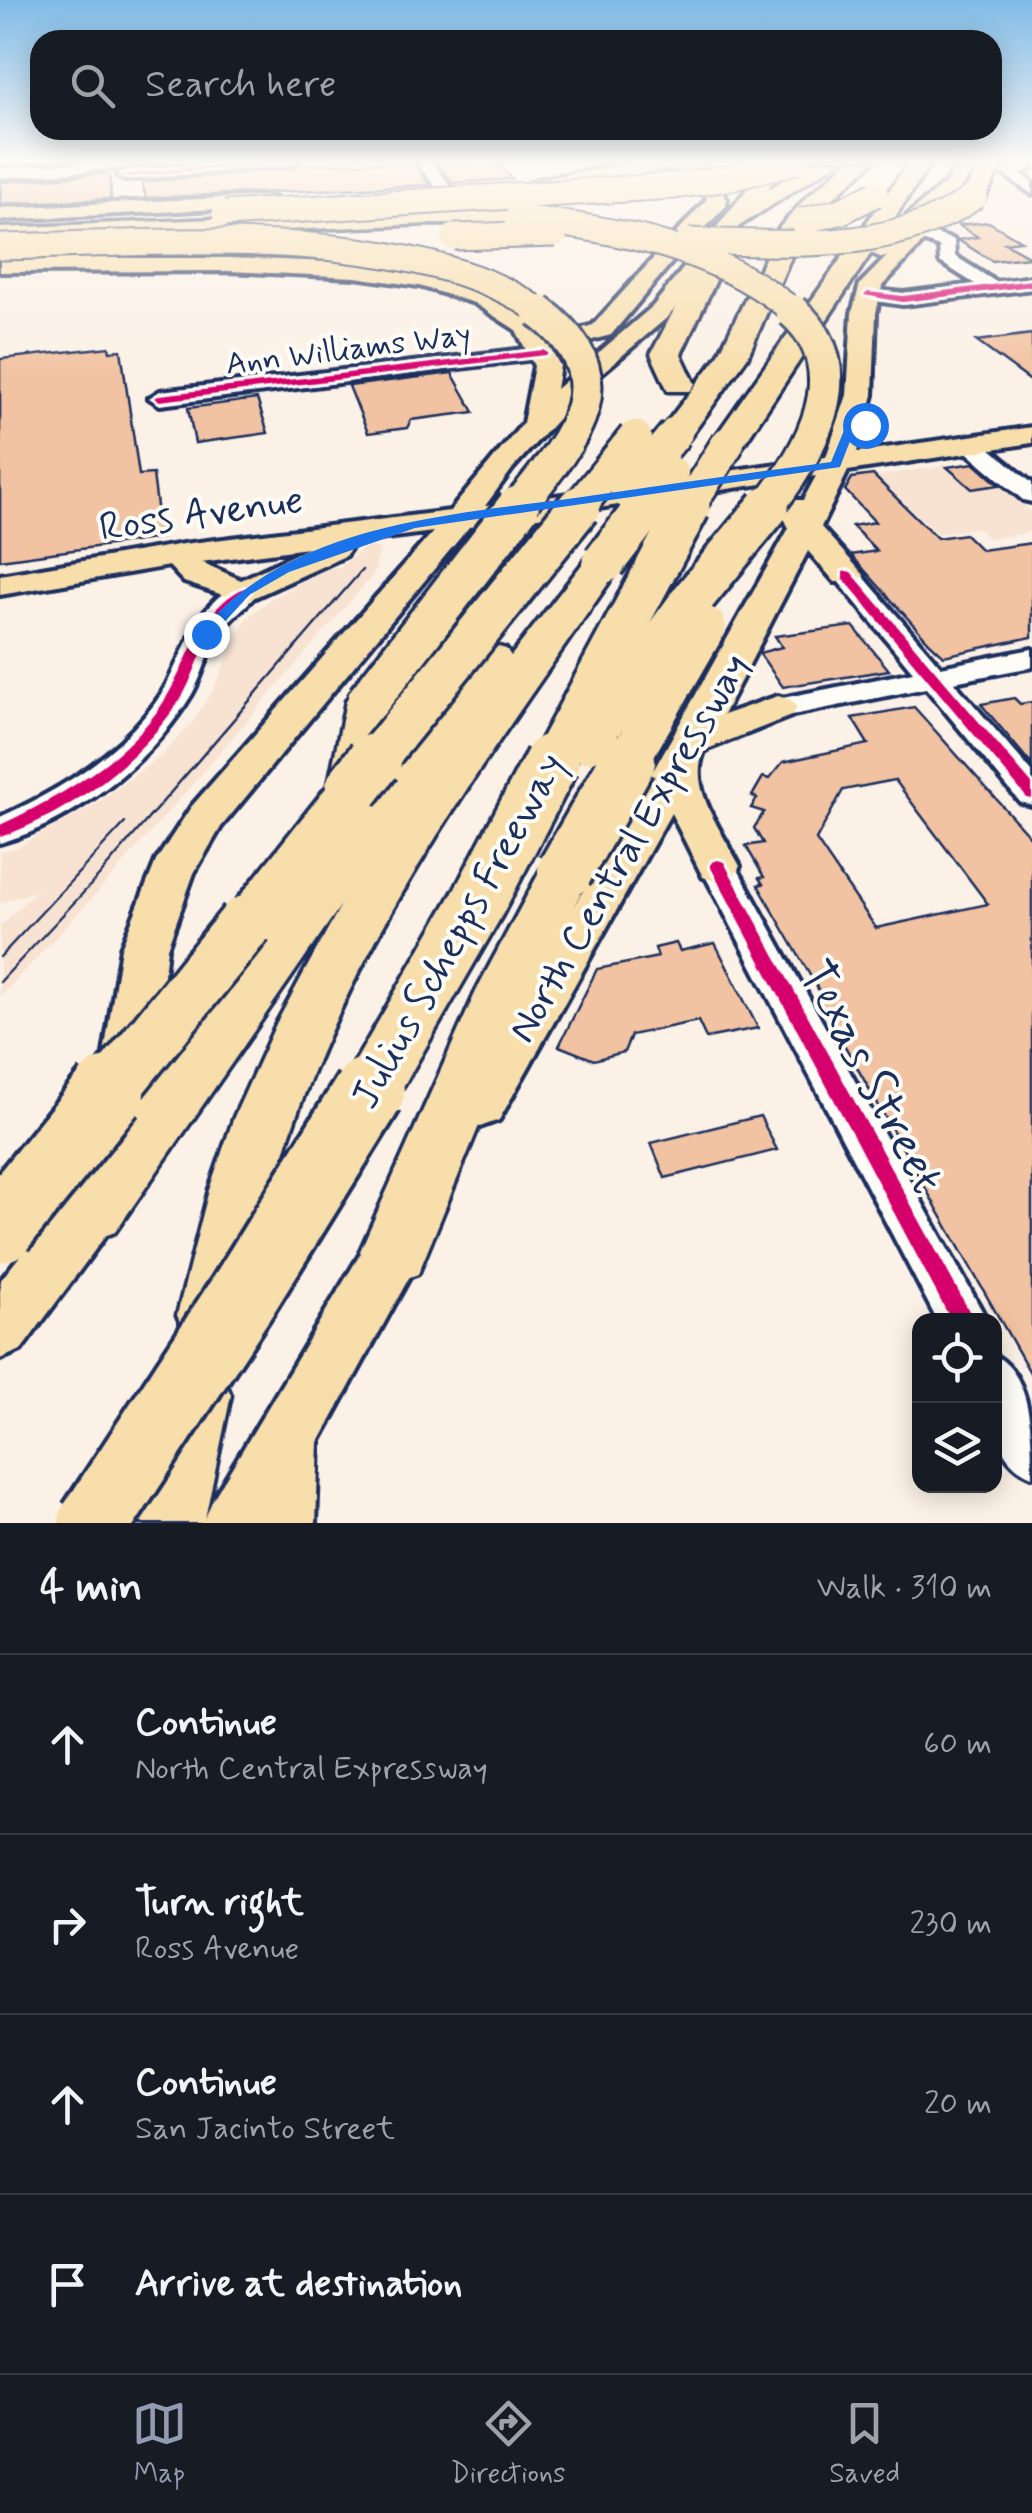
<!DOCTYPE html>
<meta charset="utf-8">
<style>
body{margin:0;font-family:Mynerve,sans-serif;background:#242831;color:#f1f3f6}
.controls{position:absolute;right:30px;bottom:30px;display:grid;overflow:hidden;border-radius:20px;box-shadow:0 5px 25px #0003}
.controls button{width:90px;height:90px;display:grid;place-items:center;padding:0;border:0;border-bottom:2px solid #363941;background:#171b24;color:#f1f3f6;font:50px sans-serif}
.stop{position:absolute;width:30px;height:30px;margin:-22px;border:8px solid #1a73e8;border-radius:50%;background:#fff}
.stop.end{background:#1a73e8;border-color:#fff;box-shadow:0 2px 10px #0008}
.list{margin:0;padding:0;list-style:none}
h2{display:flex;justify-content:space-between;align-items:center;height:130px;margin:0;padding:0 40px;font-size:42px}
h2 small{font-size:32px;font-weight:400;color:#9ea1a6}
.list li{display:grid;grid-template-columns:65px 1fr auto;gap:30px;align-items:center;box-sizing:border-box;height:180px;padding:0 40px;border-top:2px solid #363941}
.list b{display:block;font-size:38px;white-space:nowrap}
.list p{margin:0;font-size:32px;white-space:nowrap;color:#9ea1a6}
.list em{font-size:32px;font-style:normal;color:#9ea1a6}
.icon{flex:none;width:55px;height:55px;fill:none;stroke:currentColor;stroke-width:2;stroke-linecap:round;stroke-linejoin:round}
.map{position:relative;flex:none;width:1032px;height:1523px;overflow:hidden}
.search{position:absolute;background:#171b24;box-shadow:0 5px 25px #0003;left:30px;right:30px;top:30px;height:110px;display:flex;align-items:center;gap:25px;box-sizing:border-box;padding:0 35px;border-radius:30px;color:#9ea1a6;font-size:38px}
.sheet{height:850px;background:#171b24}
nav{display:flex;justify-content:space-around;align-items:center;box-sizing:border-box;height:140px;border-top:2px solid #363941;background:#171b24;font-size:28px;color:#9ea1a6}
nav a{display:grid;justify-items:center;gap:5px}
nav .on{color:#919bb2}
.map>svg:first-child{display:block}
.built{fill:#f8e3d2}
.building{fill:#f2c3a2;stroke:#1b2f5e;stroke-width:2.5;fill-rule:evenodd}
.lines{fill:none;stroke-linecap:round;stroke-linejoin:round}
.minor-casing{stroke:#1b2f5e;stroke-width:8}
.major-casing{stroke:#1b2f5e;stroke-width:8}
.highway-casing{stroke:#1b2f5e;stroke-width:7}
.minor{fill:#fdfcf7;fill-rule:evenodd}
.major{fill:#f8deab;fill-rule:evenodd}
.highway{fill:#f8deab;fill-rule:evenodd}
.tram{stroke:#1b2f5e;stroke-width:2.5}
.highway-bridge-far4-casing{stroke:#1b2f5e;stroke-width:29;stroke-linecap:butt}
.highway-bridge-far3-casing{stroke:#1b2f5e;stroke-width:38;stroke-linecap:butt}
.highway-bridge-far2-casing{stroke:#1b2f5e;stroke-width:48;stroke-linecap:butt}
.highway-bridge-far1-casing{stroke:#1b2f5e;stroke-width:61;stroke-linecap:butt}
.highway-bridge-casing{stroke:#1b2f5e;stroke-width:78;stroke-linecap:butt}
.highway-bridge-far4{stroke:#f8deab;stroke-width:25}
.highway-bridge-far3{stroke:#f8deab;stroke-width:32}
.highway-bridge-far2{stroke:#f8deab;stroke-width:41}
.highway-bridge-far1{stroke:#f8deab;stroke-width:54}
.highway-bridge{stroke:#f8deab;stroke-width:70}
.cycleway-casing{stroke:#fdfcf7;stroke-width:6}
.cycleway{fill:#d6006c;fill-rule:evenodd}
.route{fill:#1a73e8}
.labels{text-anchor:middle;stroke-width:8;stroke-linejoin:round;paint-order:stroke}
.far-street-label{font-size:32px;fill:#1b2f5e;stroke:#fdfcf7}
.street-label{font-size:40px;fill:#1b2f5e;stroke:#fdfcf7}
.near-street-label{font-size:48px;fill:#1b2f5e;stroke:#fdfcf7}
</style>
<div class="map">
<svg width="1032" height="1523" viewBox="0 0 1032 1523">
<rect width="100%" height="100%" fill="#fbf1e6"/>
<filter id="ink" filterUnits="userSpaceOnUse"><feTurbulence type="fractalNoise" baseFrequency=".01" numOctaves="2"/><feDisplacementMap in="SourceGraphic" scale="20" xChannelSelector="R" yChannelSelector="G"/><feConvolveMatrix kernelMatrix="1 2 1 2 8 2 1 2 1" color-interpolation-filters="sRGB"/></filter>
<g filter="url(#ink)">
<g class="built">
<path d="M975 461 1032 513V532L988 539 976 528 937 534 877 476Z"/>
<path d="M367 546 380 549 374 574 111 878 0 997V926L36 891 0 903V852L18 847 94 805 162 755 192 723 214 688 245 620 268 601 327 568 340 567Z"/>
</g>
<g class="building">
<path d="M303 161 308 165 412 161 429 185 146 198 142 182 292 169Z"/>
<path d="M436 161H495L512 179 453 183Z"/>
<path d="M109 173 111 199 0 204 1 182Z"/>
<path d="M989 222 1021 241 1005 243 1030 257 992 261 958 240 978 237 958 225Z"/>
<path d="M1032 334V382L976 341Z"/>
<path d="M109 347 110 351 121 350 139 475 153 474 161 538 0 560V359Z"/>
<path d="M452 373 474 412 411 420 407 428 368 433 349 386Z"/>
<path d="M257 399 268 433 195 443 188 408Z"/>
<path d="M974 463 999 485 972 489 947 467Z"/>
<path d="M873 475 937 538 965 534 981 550 1032 543V637L944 656 929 642 851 555 877 551 852 526 875 522 845 490 852 478Z"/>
<path d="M853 626 889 670 783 687 759 653 782 647 775 636Z"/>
<path d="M1014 698 1020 704 1032 702V765L981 704Z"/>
<path d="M914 707 1032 839V1376L817 997 822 996 758 885 763 884 759 878 764 877 746 846 763 843 754 828 764 812 751 808 757 798 752 796 763 777 769 779 783 762 868 744 852 718ZM895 780 918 811 988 904 876 928 816 840 843 790Z"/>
<path d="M676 943 680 951 715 943 758 1028 706 1038 698 1021 631 1035 624 1052 594 1060 559 1046 597 969 658 957 655 948Z"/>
<path d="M760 1116 777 1150 665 1178 651 1143Z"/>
</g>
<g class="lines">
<g class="minor-casing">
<g id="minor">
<path d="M97 161 130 164 123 168 0 178V168Z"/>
<path d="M233 161H299L292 165 125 180 117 175 125 170Z"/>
<path d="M416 161H431L456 193 454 196H442Z"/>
<path d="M1025 161H1032V169L1020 173 1032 182V194L1000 172Z"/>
<path d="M920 229 954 240 955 256 996 282 1032 277V289L903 305 861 299 859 295 868 289 903 293 975 284 940 262 939 247 914 238V230Z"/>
<path d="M543 347 553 353 550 357 160 405 149 398 160 391Z"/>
<path d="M971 437 979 439 1032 483V502L1023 500 963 449 959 444Z"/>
<path d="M847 567 857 569 941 667 1032 649V667L954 682 1032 772V805L1020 802 926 688 778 718 767 715 763 708 767 701 913 672 833 575Z"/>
<path d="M244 584 258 592C247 607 231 617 221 631 208 650 203 675 192 694 151 762 76 821 0 843V817C49 795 98 767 134 728 145 716 155 705 163 691 184 656 198 595 244 584Z"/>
<path d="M718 853 731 857 736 866 987 1320H937L700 866 705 857Z"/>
<path d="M994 1355C1032 1375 1032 1433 1032 1476 984 1457 994 1398 994 1355Z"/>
</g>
</g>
<g class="major-casing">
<g id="major">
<path d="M645 161H688L707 167 727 199 726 206 671 263 611 335 570 346 548 343 560 366 556 389 653 306 770 161H789L669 316 591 382 513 468 485 506 826 457 847 395 852 313 860 284 913 230 961 161H979L927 238 882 286 876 313 873 395 857 452 1032 427V443L848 471 821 527 864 575 859 582H835L808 551 723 715 778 696 791 700 797 708 791 716 705 750C686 786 723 833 740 866L733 877 718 882 703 877 671 813 499 1120 480 1127 461 1120 454 1104 620 830 789 528 778 507 782 500H803L816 476 469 527 221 827 194 873 167 948 154 1066 146 1081 128 1087 110 1081 102 1066 121 948 156 861 191 807 433 532 346 543 350 549 345 556 244 602 184 582 169 566 0 595V575L183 544 450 511 523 423 534 366 516 330 474 303 419 286 355 277 228 271 0 272V258H228L355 263 422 273 490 293 535 321 539 328 569 332 593 325 707 199 693 175 665 169 536 192 526 186 536 180ZM308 548 241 580 201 562Z"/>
<path d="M268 196 275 198V206L0 220V208Z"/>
<path d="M95 1164 115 1171 123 1189 111 1228 21 1350 0 1359V1281L65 1199 75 1171Z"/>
<path d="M405 1205 425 1213 434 1232 319 1442 316 1523H203L213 1499 385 1213Z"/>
</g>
</g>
<g class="highway-casing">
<g id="highway">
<path d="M813 161H840L735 229 738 234 681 354 695 384 690 391H668L651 354 714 234 725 227 722 222 725 217Z"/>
<path d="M849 161H874L822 208 801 234 747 358 688 440H664L659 433 718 356 780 227 806 198Z"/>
<path d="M910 161H932L881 238 941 186H957L960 191 891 255 882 258 871 253 740 450H716L711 443Z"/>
<path d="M982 161H1004L983 201H967L963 196Z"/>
<path d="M430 210 517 211 529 218 517 225 430 224 0 242V228Z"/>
<path d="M604 550 618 554 623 562C497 745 360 924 289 1137 270 1195 261 1256 249 1315L238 1340 213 1350 188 1340 177 1315 209 1190 234 1117 276 1024 341 905 115 1232 91 1241 67 1232 58 1210 67 1188 255 941 246 943 227 937 219 923 329 784 346 701 352 691 368 687 384 691 390 701 379 777 476 649 491 645 506 649 511 656 590 554Z"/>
<path d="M565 852 583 858 591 871 536 987 418 1274 394 1283 370 1274 360 1251 478 987 547 858Z"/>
<path d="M194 1358 220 1369 231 1395 204 1523H124L157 1395 168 1369Z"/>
</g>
</g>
<use href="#minor" class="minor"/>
<use href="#major" class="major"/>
<use href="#highway" class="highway"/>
<g class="tram">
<path d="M0 957 125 823"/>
<path d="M0 982 98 877 362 570"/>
</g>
<g class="highway-bridge-far4-casing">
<g id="highway-bridge-far4">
<path d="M225 214 674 186 730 178 796 161"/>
<path d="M517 218C616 229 718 247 795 313"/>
<path d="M802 221 842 211 875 194"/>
<path d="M454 237 555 234"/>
<path d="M689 241C783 243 896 255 975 196"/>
<path d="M0 247C149 243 419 221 542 313"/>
</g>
</g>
<g class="highway-bridge-far3-casing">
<g id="highway-bridge-far3">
<path d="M627 492 676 433"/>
<path d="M516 509C571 442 629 379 538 311"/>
<path d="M577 509 635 437"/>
<path d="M644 509 672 473"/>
<path d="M687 509 728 443"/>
<path d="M766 509C809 454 860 370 792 311"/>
</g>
</g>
<g class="highway-bridge-far2-casing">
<g id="highway-bridge-far2">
<path d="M604 562 646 507"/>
<path d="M368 701 518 507"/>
<path d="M588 742 694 597 768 507"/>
<path d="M372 764 579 507"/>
<path d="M551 764 689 507"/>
<path d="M626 764 705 627"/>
</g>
</g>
<g class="highway-bridge-far1-casing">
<g id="highway-bridge-far1">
<path d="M353 788 374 761"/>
<path d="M565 871 628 761"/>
<path d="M107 1095 246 923"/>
<path d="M367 1095 479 901 552 761"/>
</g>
</g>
<g class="highway-bridge-casing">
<g id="highway-bridge">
<path d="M0 1227 109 1092"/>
<path d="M94 1523 244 1294 369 1092"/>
</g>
</g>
<use href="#highway-bridge-far4" class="highway-bridge-far4"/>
<use href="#highway-bridge-far3" class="highway-bridge-far3"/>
<use href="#highway-bridge-far2" class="highway-bridge-far2"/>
<use href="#highway-bridge-far1" class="highway-bridge-far1"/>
<use href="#highway-bridge" class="highway-bridge"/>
<g class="cycleway-casing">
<g id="cycleway">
<path d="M262 161H295L125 177 121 175Z"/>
<path d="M1032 280V286L903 302 864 295 868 292 903 296Z"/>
<path d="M543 350 548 353 546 355 160 401 155 398 160 395Z"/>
<path d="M847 571 851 572 1032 784V799L1027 798 843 578V572Z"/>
<path d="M244 588 250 592C239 605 224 616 214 631 199 652 194 678 180 700 139 761 71 813 0 837V825C58 798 117 764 156 713 187 673 195 611 244 588Z"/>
<path d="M718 860 724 862 726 866 974 1320H951L710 866 712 862Z"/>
</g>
</g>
<use href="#cycleway" class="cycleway"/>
</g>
</g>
<linearGradient id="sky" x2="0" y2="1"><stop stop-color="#7fbae6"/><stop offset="0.43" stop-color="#fdf9f4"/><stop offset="1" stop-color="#fdf9f4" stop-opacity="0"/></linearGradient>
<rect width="1032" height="375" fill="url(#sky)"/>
<path class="route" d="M852 411H859L870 425 865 429 857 423 840 467 415 528 289 572 249 595 211 637 198 634C289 523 450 515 582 497 665 485 748 473 831 462Z"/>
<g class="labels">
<g class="far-street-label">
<text transform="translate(348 348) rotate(-7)" y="11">Ann Williams Way</text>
</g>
<g class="street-label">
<text transform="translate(201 512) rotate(-8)" y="14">Ross Avenue</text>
<text transform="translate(627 847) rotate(-60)" y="14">North Central Expressway</text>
<text transform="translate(457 930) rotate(-61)" y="14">Julius Schepps Freeway</text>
</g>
<g class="near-street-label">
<text transform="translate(873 1076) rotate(62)" y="17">Texas Street</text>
</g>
</g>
</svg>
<div class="controls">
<button><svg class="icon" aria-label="locate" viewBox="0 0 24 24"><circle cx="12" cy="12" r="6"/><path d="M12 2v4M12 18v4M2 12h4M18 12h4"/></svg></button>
<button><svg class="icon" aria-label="layers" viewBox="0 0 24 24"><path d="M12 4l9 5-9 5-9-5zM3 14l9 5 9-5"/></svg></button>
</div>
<div class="stop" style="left:865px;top:425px"></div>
<div class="stop end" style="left:206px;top:634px"></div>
<div class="search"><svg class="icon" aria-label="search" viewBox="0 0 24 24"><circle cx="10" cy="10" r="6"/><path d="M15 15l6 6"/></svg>Search here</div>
</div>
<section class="sheet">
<h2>4 min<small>Walk · 310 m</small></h2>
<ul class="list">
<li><svg class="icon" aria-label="ahead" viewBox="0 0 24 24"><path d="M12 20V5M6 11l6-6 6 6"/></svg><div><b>Continue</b><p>North Central Expressway</p></div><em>60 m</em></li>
<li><svg class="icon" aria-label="right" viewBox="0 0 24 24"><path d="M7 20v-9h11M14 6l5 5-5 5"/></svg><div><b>Turn right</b><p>Ross Avenue</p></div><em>230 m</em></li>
<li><svg class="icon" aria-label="ahead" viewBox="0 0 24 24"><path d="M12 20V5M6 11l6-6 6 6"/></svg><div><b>Continue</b><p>San Jacinto Street</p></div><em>20 m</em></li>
<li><svg class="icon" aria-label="arrive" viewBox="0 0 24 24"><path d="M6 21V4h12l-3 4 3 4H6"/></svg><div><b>Arrive at destination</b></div></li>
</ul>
</section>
<nav>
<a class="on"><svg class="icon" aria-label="map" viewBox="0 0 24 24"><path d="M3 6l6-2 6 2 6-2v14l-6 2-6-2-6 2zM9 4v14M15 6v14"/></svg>Map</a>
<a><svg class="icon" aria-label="directions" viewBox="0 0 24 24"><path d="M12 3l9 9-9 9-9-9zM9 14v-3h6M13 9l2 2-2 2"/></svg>Directions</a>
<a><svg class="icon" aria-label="saved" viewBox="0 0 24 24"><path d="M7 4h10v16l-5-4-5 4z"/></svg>Saved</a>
</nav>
